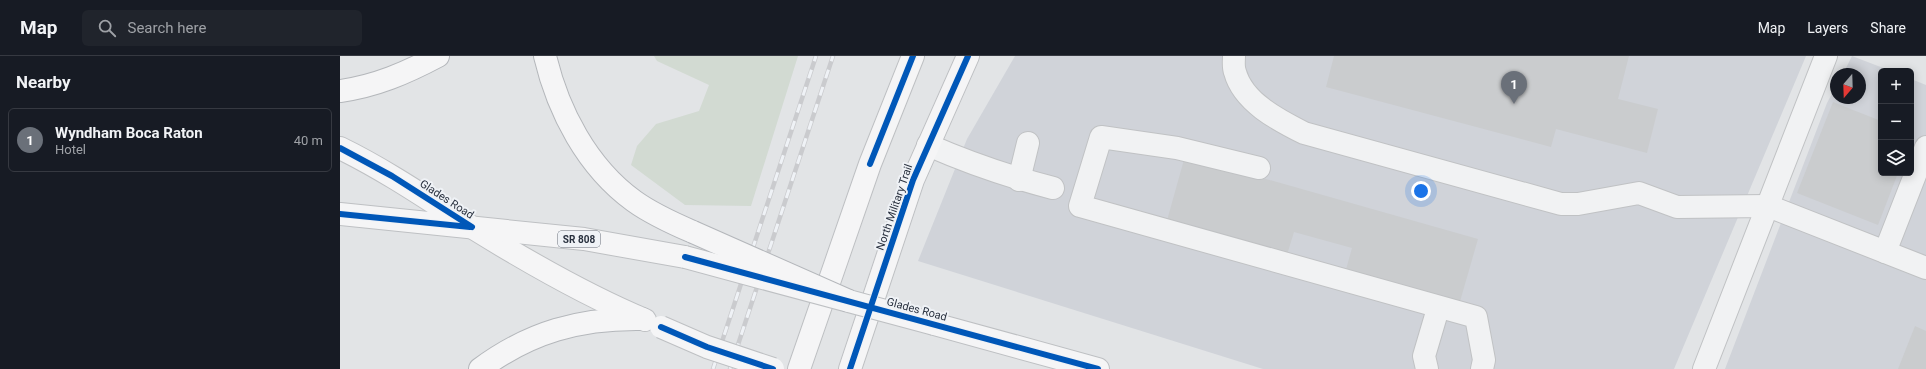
<!DOCTYPE html>
<meta charset="utf-8">
<style>
body{margin:0;font-family:Roboto,sans-serif;background:#20242c;color:#f1f3f6}
.controls{position:absolute;right:12px;top:12px;display:grid;overflow:hidden;border-radius:6px;box-shadow:0 2px 10px #0003}
.controls button{width:36px;height:36px;display:grid;place-items:center;padding:0;border:0;border-bottom:1px solid #363941;background:#171b24;color:#f1f3f6;font:20px sans-serif}
.compass{position:absolute;left:1490px;top:12px;width:36px;height:36px;border-radius:50%;background:#171b24;box-shadow:0 2px 10px #0003;rotate:199deg}
.you{position:absolute;left:1081px;top:135px;width:14px;height:14px;margin:-10px;border:3px solid #fff;border-radius:50%;background:#1a73e8;box-shadow:0 0 0 6px #1a73e833}
.badge{display:grid;place-items:center;width:26px;height:26px;border-radius:50%;background:#6a7079;color:#fff;font-size:13px;font-weight:700}
.pin{position:absolute;translate:-50% -33px;filter:drop-shadow(0 1px 2px #0008)}
.pin::after{content:'';position:absolute;top:21px;width:14px;height:12px;background:inherit;clip-path:polygon(0 0,100% 0,50% 100%)}
.list{margin:0;padding:0;list-style:none}
h2{display:flex;justify-content:space-between;align-items:center;height:52px;margin:0;padding:0 16px;font-size:17px}
h2 small{font-size:13px;font-weight:400;color:#9ea1a6}
.list li{display:grid;grid-template-columns:26px 1fr auto;gap:12px;align-items:center;box-sizing:border-box;height:64px;margin:0 8px 8px;padding:0 8px;border:1px solid #363941;border-radius:6px}
.list b{display:block;font-size:15px;white-space:nowrap}
.list p{margin:0;font-size:13px;white-space:nowrap;color:#9ea1a6}
.list em{font-size:13px;font-style:normal;color:#9ea1a6}
.icon{flex:none;width:22px;height:22px;fill:none;stroke:currentColor;stroke-width:2;stroke-linecap:round;stroke-linejoin:round}
.map{position:relative;flex:none;width:1586px;height:313px;overflow:hidden}
header{display:flex;align-items:center;gap:24px;box-sizing:border-box;height:56px;padding:0 20px;background:#171b24;border-bottom:1px solid #363941}
header strong{font-size:19px}
nav{display:flex;gap:22px;margin-inline-start:auto;font-size:14px}
.search{width:280px;height:36px;background:#20242c;display:flex;align-items:center;gap:10px;box-sizing:border-box;padding:0 14px;border-radius:6px;color:#9ea1a6;font-size:15px}
main{display:flex}
aside{flex:1;background:#171b24}
.map>svg:first-child{display:block}
.built{fill:#d0d3d9}
.green{fill:#d2dad2}
.building{fill:#caccce}
.lines{fill:none;stroke-linecap:round;stroke-linejoin:round}
.minor-casing{stroke:#c0c2c4;stroke-width:24}
.major-casing{stroke:#bec0c3;stroke-width:24}
.highway-casing{stroke:#b4b7bb;stroke-width:24}
.minor{stroke:#f1f2f3;stroke-width:22}
.major{stroke:#f5f5f6;stroke-width:22}
.highway{stroke:#f5f5f6;stroke-width:22}
.rail-casing{stroke:#cacbce;stroke-width:4.5}
.rail{stroke:#eff2f6;stroke-width:3;stroke-dasharray:9;stroke-linecap:butt}
.major-bridge-casing{stroke:#bec0c3;stroke-width:24;stroke-linecap:butt}
.highway-bridge-casing{stroke:#b4b7bb;stroke-width:24;stroke-linecap:butt}
.major-bridge{stroke:#f5f5f6;stroke-width:22}
.highway-bridge{stroke:#f5f5f6;stroke-width:22}
.cycleway-casing{stroke:#eff2f6;stroke-width:8}
.cycleway{stroke:#0057b8;stroke-width:6}
.labels{text-anchor:middle;stroke-width:4;stroke-linejoin:round;paint-order:stroke}
.shield{fill:#eff2f6;stroke:#646b76;stroke-width:1}
.shield-label{font-size:10px;font-weight:bold;fill:#29313f}
.street-label{font-size:11px;fill:#29313f;stroke:#eff2f6}
</style>
<header>
<strong>Map</strong>
<div class="search"><svg class="icon" aria-label="search" viewBox="0 0 24 24"><circle cx="10" cy="10" r="6"/><path d="M15 15l6 6"/></svg>Search here</div>
<nav><a>Map</a><a>Layers</a><a>Share</a></nav>
</header>
<main>
<aside>
<h2>Nearby<small></small></h2>
<ul class="list">
<li><span class="badge">1</span><div><b>Wyndham Boca Raton</b><p>Hotel</p></div><em>40 m</em></li>
</ul>
</aside>
<div class="map">
<svg width="1586" height="313" viewBox="0 0 1586 313">
<rect width="100%" height="100%" fill="#e2e4e6"/>
<g class="built">
<path d="M675 0H1466L1334 313H923L578 205 627 83Z"/>
<path d="M1512 0 1551 15H1541V117H1571V23L1586 29V313H1385L1487 47 1496 30V42H1520V18H1503Z"/>
</g>
<path class="green" d="M314 0H458L411 150 345 149 291 109 297 90 316 68 359 55 369 29 317 5Z"/>
<g class="building">
<path d="M994 0H1289L1278 43 1318 53 1307 97 1216 73 1211 91 986 31Z"/>
<path d="M1493 46 1541 65V117H1558L1538 169 1457 137Z"/>
<path d="M845 100 1138 183 1119 249 1005 217 1012 192 954 176 946 202 826 168Z"/>
<path d="M1575 270 1586 275V313H1558Z"/>
</g>
<g class="lines">
<g class="minor-casing">
<g id="minor">
<path d="M894 0C894 5 893 11 895 16 903 46 938 64 964 77L1221 148H1238L1299 137 1337 151 1428 150 1586 212"/>
<path d="M588 89C629 107 670 121 713 132"/>
<path d="M919 112 837 92 761 81 740 150 1136 261 1144 304 1142 313"/>
<path d="M679 124 688 87"/>
<path d="M1545 196 1586 91"/>
<path d="M1087 313 1084 300 1097 256"/>
<path d="M1364 313 1486 0"/>
</g>
</g>
<g class="major-casing">
<g id="major">
<path d="M0 92C47 115 89 144 133 172 188 206 245 239 305 264"/>
<path d="M0 158 244 183 345 201"/>
<path d="M594 268 758 313"/>
<path d="M459 313 530 108 573 0"/>
<path d="M510 313 573 124 628 0"/>
</g>
</g>
<g class="highway-casing">
<g id="highway">
<path d="M205 0C218 55 247 111 294 145 312 158 332 167 353 176"/>
<path d="M0 35C36 30 66 17 98 0"/>
<path d="M140 313C190 276 240 262 302 263"/>
</g>
</g>
<use href="#minor" class="minor"/>
<use href="#major" class="major"/>
<use href="#highway" class="highway"/>
<g class="rail-casing">
<g id="rail">
<path d="M373 313 476 0"/>
<path d="M390 313 493 0"/>
</g>
</g>
<use href="#rail" class="rail"/>
<g class="major-bridge-casing">
<g id="major-bridge">
<path d="M345 201 594 268"/>
<path d="M321 271 367 291 433 313"/>
</g>
</g>
<g class="highway-bridge-casing">
<path id="highway-bridge" d="M353 176 509 245"/>
</g>
<use href="#major-bridge" class="major-bridge"/>
<use href="#highway-bridge" class="highway-bridge"/>
<g class="cycleway-casing">
<g id="cycleway">
<path d="M0 92 52 120 132 171"/>
<path d="M530 108 573 0"/>
<path d="M0 158 130 171"/>
<path d="M345 201 758 313"/>
<path d="M321 271 367 291 433 313"/>
<path d="M510 313 573 124 628 0"/>
</g>
</g>
<use href="#cycleway" class="cycleway"/>
</g>
<g class="labels">
<rect class="shield" x="218" y="175" width="42" height="16" rx="3"/>
<g class="shield-label">
<text x="239" y="187">SR 808</text>
</g>
<g class="street-label">
<text transform="translate(107 143) rotate(33)" y="4">Glades Road</text>
<text transform="translate(554 151) rotate(-71)" y="4">North Military Trail</text>
<text transform="translate(577 253) rotate(15)" y="4">Glades Road</text>
</g>
</g>
</svg>
<div class="controls">
<button>+</button>
<button>−</button>
<button><svg class="icon" aria-label="layers" viewBox="0 0 24 24"><path d="M12 4l9 5-9 5-9-5zM3 14l9 5 9-5"/></svg></button>
</div>
<svg class="compass" viewBox="-18 -18 36 36"><path d="M0-13l5 13h-10z" fill="#e53935"/><path d="M0 13l5-13h-10z" fill="#9ea1a6"/></svg>
<div class="you"></div>
<div class="pin badge" style="left:1174px;top:48px">1</div>
</div>
</main>
